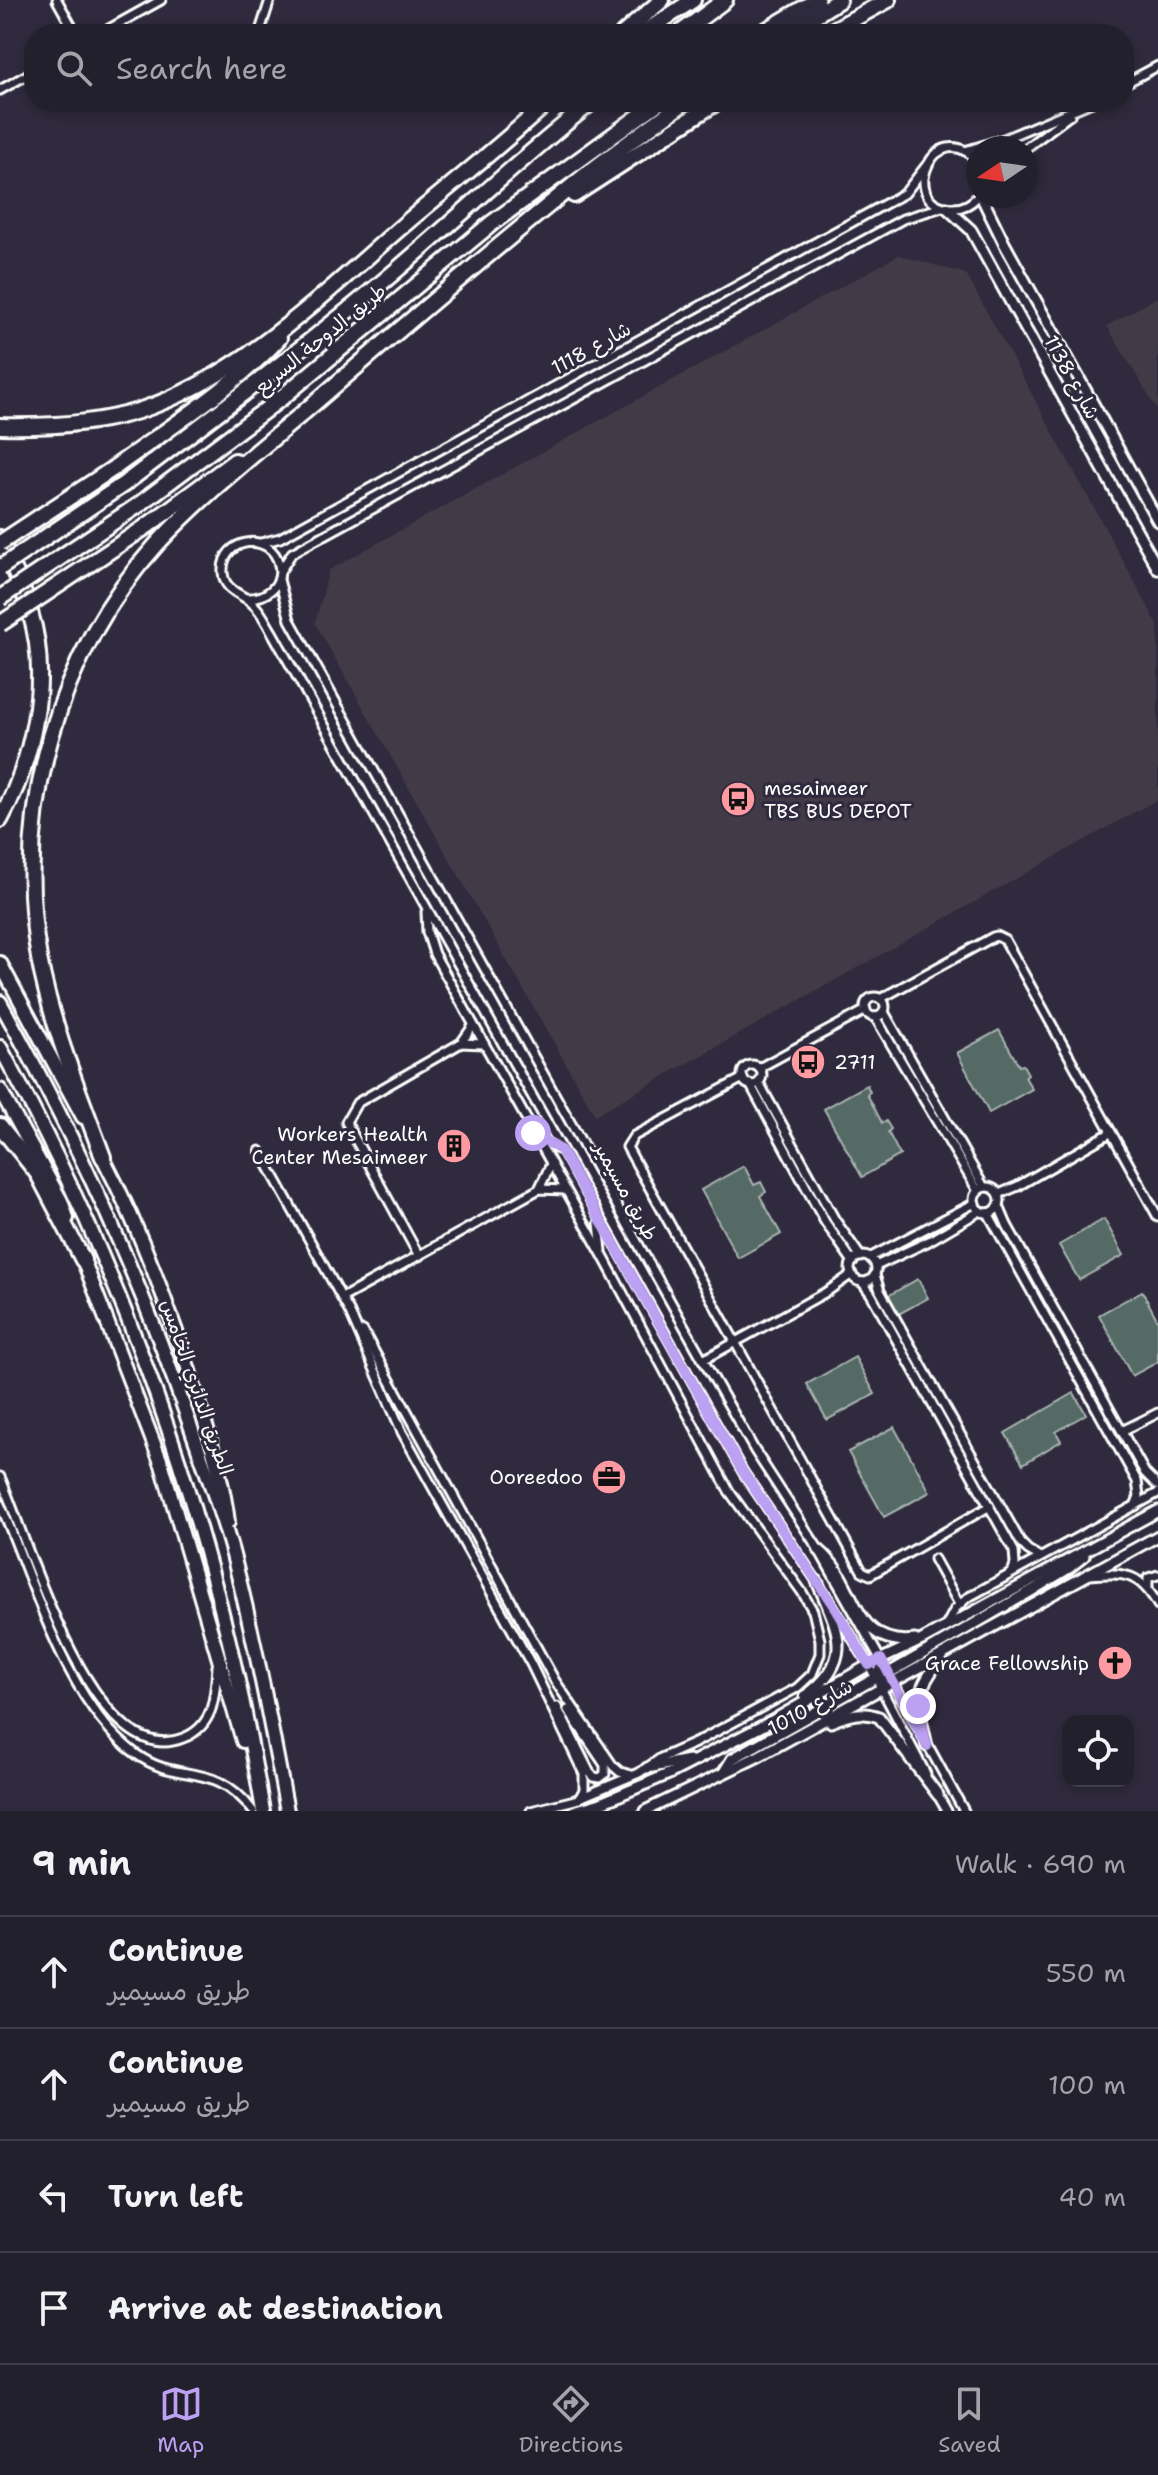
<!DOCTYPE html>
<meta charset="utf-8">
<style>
body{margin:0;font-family:"Shantell Sans","Playpen Sans Arabic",sans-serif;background:#2f2d3a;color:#f1f3f6}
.controls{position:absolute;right:24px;bottom:24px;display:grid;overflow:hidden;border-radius:16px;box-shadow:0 4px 12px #0003}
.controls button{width:72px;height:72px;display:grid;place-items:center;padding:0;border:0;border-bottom:2px solid #403e4a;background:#23202e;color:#f1f3f6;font:40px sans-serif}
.compass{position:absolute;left:966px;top:136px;width:72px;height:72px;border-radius:50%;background:#23202e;box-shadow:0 4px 12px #0003;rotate:257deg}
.stop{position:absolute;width:24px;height:24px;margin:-18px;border:6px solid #bca0f2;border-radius:50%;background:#fff}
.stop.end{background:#bca0f2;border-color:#fff;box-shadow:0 2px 8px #0008}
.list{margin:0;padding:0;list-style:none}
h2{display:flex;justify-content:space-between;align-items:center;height:104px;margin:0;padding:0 32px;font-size:34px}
h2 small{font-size:26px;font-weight:400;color:#a3a3aa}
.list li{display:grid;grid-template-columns:52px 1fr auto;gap:24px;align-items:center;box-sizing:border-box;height:112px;padding:0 32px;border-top:2px solid #403e4a}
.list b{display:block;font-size:30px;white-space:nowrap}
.list p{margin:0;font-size:26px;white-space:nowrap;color:#a3a3aa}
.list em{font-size:26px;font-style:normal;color:#a3a3aa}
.icon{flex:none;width:44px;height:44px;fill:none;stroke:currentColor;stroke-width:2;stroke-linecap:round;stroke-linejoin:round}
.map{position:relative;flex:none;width:1158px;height:1811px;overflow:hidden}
.search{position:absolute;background:#23202e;box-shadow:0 4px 12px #0003;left:24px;right:24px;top:24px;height:88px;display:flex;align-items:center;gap:20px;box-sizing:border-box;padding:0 28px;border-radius:32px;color:#a3a3aa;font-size:30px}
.sheet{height:552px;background:#23202e}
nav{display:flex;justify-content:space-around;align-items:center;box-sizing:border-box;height:112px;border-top:2px solid #403e4a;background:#23202e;font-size:22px;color:#a3a3aa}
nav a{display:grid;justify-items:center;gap:4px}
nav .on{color:#bca0f2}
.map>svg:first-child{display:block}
.built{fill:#423b47}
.green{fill:#556b65;stroke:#aab5b2;stroke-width:2}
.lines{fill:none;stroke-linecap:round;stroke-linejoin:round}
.minor-casing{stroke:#fff;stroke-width:13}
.tertiary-casing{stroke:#fff;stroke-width:15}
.trunk-casing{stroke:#fff;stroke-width:18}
.motorway-casing{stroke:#fff;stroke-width:20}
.minor{stroke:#2f2a3d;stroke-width:7}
.tertiary{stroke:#2f2a3d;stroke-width:9}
.trunk{stroke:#2f2a3d;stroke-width:12}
.motorway{stroke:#2f2a3d;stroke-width:14}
.motorway-bridge-casing{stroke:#fff;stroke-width:20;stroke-linecap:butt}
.motorway-bridge{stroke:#2f2a3d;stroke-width:14}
.route{stroke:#bca0f2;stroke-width:10}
.labels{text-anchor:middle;stroke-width:6;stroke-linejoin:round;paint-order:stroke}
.street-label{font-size:20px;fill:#fff;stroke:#2f2a3d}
.poi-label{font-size:20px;fill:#fff;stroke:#2f2a3d;text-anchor:end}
</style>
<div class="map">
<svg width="1158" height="1811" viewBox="0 0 1158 1811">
<rect width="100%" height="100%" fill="#2f2a3d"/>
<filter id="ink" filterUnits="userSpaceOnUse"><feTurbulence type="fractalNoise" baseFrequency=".0125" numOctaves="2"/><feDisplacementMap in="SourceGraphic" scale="16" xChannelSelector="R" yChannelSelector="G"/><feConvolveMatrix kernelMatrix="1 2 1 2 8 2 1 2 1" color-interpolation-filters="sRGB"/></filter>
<g filter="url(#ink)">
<g class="built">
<path d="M899 255 966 274 1158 625V799L595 1115 315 623 329 570Z"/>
<path d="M1158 297V411L1107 326Z"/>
</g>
<g class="green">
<path d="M999 1030 1019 1066 1023 1065 1028 1074 1025 1077 1032 1089 989 1113 957 1053Z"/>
<path d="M867 1085 870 1092 867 1094 882 1123 886 1121 891 1129 888 1132 900 1155 862 1177 824 1109Z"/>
<path d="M744 1166 754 1185 761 1182 766 1192 760 1196 781 1234 738 1258 701 1190Z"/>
<path d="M1104 1219 1124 1255 1079 1280 1059 1245Z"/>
<path d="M918 1279 928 1298 897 1315 886 1297Z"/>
<path d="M1142 1291 1158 1321V1362L1132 1376 1099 1315Z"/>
<path d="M855 1357 875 1394 827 1420 807 1384Z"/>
<path d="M1074 1393 1086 1414 1056 1432 1061 1441 1023 1464 1005 1433Z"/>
<path d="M894 1427 930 1492 884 1517 848 1452Z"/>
</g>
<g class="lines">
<g class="minor-casing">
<g id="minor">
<path d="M57 0 76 34"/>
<path d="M100 34 161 0"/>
<path d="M259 34 270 0"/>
<path d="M1124 84 1158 66"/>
<path d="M0 90 34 71"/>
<path d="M1026 148 1070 115"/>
<path d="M965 151 1004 139 1092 102"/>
<path d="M978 161C935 114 896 204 951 208 962 209 971 204 978 196"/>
<path d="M261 543 280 538 905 193 926 166"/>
<path d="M281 570 292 553 301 548 903 219 942 207"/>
<path d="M279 580 290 620 703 1360 755 1451 819 1550 882 1662"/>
<path d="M246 598C265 599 284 586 279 565 272 531 221 537 223 572 224 593 244 593 255 606 262 613 267 624 272 632L743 1472 818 1583"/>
<path d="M426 912 427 932 434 954 603 1256 729 1491 802 1592 813 1611 820 1640V1654L812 1674 797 1688 695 1743 661 1758 639 1773 575 1800 531 1811"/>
<circle cx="875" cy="1007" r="10"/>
<path d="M880 999 993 937 997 936 1005 940 1158 1217"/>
<path d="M884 1012 984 1187"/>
<path d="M875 1017 978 1191"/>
<path d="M461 1043 484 1044"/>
<circle cx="752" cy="1075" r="10"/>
<path d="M759 1068 866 1010"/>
<path d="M743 1078 634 1136 627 1147 862 1571 870 1575 990 1506"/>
<path d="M759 1083 835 1220 861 1257"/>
<path d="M750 1084 825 1222 853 1262"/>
<path d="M535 1134 558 1149"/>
<path d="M260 1151 350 1313 402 1432 531 1664 584 1774V1790L579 1799"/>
<circle cx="987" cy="1200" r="13"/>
<path d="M539 1189 551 1164"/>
<path d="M999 1194 1018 1186 1110 1133"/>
<path d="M999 1206 1007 1225 1145 1473 1158 1486"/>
<path d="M988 1213 1137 1481 1139 1496 1135 1506"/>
<path d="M599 1223 602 1251"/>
<path d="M419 1256 346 1122 357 1103 461 1043 473 1026"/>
<circle cx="863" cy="1269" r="13"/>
<path d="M869 1258 975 1203"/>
<path d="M876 1266 929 1241 980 1211"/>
<path d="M875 1275 880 1291 1021 1543 1028 1550 1040 1557"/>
<path d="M862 1282 871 1294 1014 1551 1015 1564 1012 1573"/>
<path d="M342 1298 539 1189 565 1190"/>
<path d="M363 1331 555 1681 613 1766 620 1772 631 1775"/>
<path d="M703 1360 828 1291 852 1274"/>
<path d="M1122 1431 1158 1413"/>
<path d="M0 1477C27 1536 92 1775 183 1738 215 1726 215 1695 217 1666"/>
<path d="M0 1504C34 1581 65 1702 136 1754 180 1786 213 1758 253 1811"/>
<path d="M934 1559 959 1604"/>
<path d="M1090 1575C1125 1572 1140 1573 1158 1605"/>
<path d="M1148 1588V1578L1158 1575"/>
<path d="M825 1593 869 1665 926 1774"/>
<path d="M946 1626 955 1609 967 1598 1158 1493"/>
<path d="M892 1680 964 1811"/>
<path d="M557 1707 590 1773 594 1777 600 1778 605 1774V1765L568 1710"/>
<path d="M936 1792 947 1811"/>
</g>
</g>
<g class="tertiary-casing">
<g id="tertiary">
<path d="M981 196 1004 243 1158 521"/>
<path d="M947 208 971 230 1158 569"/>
<path d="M819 1550C859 1583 851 1648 915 1640"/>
<path d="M881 1689 883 1680 889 1673 1033 1590 1069 1568 1084 1556"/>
<path d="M805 1696C857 1659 837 1629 817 1581"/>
<path d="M831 1722C849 1714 861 1711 879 1717L938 1795"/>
<path d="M927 1746C917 1700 912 1696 942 1657"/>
<path d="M647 1768 689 1760"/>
<path d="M724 1772 732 1759 876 1678 881 1669V1659"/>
<path d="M574 1811 601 1803 671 1773 772 1721 869 1665 922 1640 1158 1511"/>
<path d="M645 1811 759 1756 1158 1536"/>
</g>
</g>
<g class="trunk-casing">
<g id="trunk">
<path d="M0 963 83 1117"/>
<path d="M0 1002C77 1140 138 1273 189 1422 204 1466 221 1510 233 1555 255 1640 271 1725 287 1811"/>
<path d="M0 1047C131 1285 219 1543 263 1811"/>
<path d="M0 1090 61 1201 67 1218"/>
<path d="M100 1152C142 1232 173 1316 199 1403 211 1443 223 1481 228 1522"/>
<path d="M81 1254 162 1465 243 1741"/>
</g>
</g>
<g class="motorway-casing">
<g id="motorway">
<path d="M623 34 662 0"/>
<path d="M642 34 693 0"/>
<path d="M679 34 725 0"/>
<path d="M760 34 817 0"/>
<path d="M785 34 839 0"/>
<path d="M826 34 888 0"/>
<path d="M574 195 717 102"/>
<path d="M0 426C46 427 94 425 138 411 238 379 323 295 400 228 449 186 501 146 548 102"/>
<path d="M114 468C167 429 234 387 279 338"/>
<path d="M124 484C210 419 296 354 379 285 451 225 518 160 592 102"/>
<path d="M137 506 280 399 492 223 659 102"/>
<path d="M147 526 235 461"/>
<path d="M0 538C11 562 23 586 30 612 51 679 33 761 0 820"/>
<path d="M0 1126 38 1174 83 1260"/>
<path d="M103 1157C79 1092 52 1027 39 958 13 812 57 654 157 544 206 491 264 447 318 400 400 329 482 259 566 191 604 159 645 131 685 102"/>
</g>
</g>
<use href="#minor" class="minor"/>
<use href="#tertiary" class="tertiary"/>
<use href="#trunk" class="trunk"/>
<use href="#motorway" class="motorway"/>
<g class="motorway-bridge-casing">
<g id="motorway-bridge">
<path d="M0 543 114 468"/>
<path d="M0 568 124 484"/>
<path d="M0 598 137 506"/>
<path d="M0 624 147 526"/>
</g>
</g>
<use href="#motorway-bridge" class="motorway-bridge"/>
</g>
</g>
<g class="lines" filter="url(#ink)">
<path class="route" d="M533 1133 561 1150 743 1472 835 1608 869 1665 881 1659 927 1746 918 1706"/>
</g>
<defs>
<g id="bus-disc" transform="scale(1.8)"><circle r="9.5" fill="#ff9aa2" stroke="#2f2a3d"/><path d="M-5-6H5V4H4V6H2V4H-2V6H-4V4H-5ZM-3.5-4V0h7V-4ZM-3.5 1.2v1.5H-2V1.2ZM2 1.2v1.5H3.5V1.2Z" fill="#111"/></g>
<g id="building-disc" transform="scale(1.8)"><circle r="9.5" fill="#ff9aa2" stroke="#2f2a3d"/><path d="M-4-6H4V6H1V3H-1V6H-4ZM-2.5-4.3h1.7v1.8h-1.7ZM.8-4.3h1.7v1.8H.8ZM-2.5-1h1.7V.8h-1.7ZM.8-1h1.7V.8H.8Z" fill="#111"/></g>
<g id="office-disc" transform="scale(1.8)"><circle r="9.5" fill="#ff9aa2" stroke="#2f2a3d"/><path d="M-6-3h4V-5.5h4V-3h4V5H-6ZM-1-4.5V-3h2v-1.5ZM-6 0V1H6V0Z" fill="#111"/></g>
<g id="church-disc" transform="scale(1.8)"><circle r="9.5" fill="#ff9aa2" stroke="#2f2a3d"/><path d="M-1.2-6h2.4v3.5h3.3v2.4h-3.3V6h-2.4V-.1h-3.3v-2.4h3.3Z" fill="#111"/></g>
</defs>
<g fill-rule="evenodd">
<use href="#bus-disc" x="738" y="799"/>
<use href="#bus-disc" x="808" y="1062"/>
<use href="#building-disc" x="454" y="1146"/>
<use href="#office-disc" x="609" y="1477"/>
<use href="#church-disc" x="1115" y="1663"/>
</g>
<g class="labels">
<g class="street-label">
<text transform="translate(320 339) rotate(-39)" y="7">طريق الدوحة السريع</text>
<text transform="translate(591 348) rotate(-29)" y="7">شارع 1118</text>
<text transform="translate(1072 377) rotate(61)" y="7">شارع 1138</text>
<text transform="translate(626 1191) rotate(61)" y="7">طريق مسيمير</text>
<text transform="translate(197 1387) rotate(71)" y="7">الطريق الدائري الخامس</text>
<text transform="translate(810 1707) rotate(-29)" y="7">شارع 1010</text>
</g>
<g class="poi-label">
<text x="764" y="795" text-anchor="start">mesaimeer<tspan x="764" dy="23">TBS BUS DEPOT</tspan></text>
<text x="834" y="1069" text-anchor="start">2711</text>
<text x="428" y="1141">Workers Health<tspan x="428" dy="23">Center Mesaimeer</tspan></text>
<text x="583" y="1484">Ooreedoo</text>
<text x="1089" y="1670">Grace Fellowship</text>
</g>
</g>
</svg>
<div class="controls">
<button><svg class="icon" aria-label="locate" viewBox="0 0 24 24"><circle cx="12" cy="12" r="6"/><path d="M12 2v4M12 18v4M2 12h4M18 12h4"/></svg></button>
</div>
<svg class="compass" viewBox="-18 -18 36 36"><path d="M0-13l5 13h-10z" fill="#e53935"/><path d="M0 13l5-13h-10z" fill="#a3a3aa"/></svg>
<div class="stop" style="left:533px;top:1133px"></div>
<div class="stop end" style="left:918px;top:1706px"></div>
<div class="search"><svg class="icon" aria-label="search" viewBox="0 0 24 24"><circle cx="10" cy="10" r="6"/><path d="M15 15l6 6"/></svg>Search here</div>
</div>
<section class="sheet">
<h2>9 min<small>Walk · 690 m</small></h2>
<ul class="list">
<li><svg class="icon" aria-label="ahead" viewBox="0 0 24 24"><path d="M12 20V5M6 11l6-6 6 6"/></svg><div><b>Continue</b><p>طريق مسيمير</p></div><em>550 m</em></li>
<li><svg class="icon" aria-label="ahead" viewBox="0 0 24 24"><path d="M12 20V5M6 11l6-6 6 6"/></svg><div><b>Continue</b><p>طريق مسيمير</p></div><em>100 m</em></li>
<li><svg class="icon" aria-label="left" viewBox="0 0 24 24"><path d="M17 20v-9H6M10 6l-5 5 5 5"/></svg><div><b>Turn left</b></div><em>40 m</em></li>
<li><svg class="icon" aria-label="arrive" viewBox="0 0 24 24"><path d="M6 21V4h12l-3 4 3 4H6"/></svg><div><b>Arrive at destination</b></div></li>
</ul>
</section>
<nav>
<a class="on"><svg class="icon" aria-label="map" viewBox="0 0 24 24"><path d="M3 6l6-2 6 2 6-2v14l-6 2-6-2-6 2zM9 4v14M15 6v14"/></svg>Map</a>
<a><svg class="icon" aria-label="directions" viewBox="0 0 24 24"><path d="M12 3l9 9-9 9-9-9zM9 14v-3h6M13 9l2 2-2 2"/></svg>Directions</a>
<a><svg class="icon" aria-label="saved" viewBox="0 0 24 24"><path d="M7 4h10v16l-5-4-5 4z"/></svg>Saved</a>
</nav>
